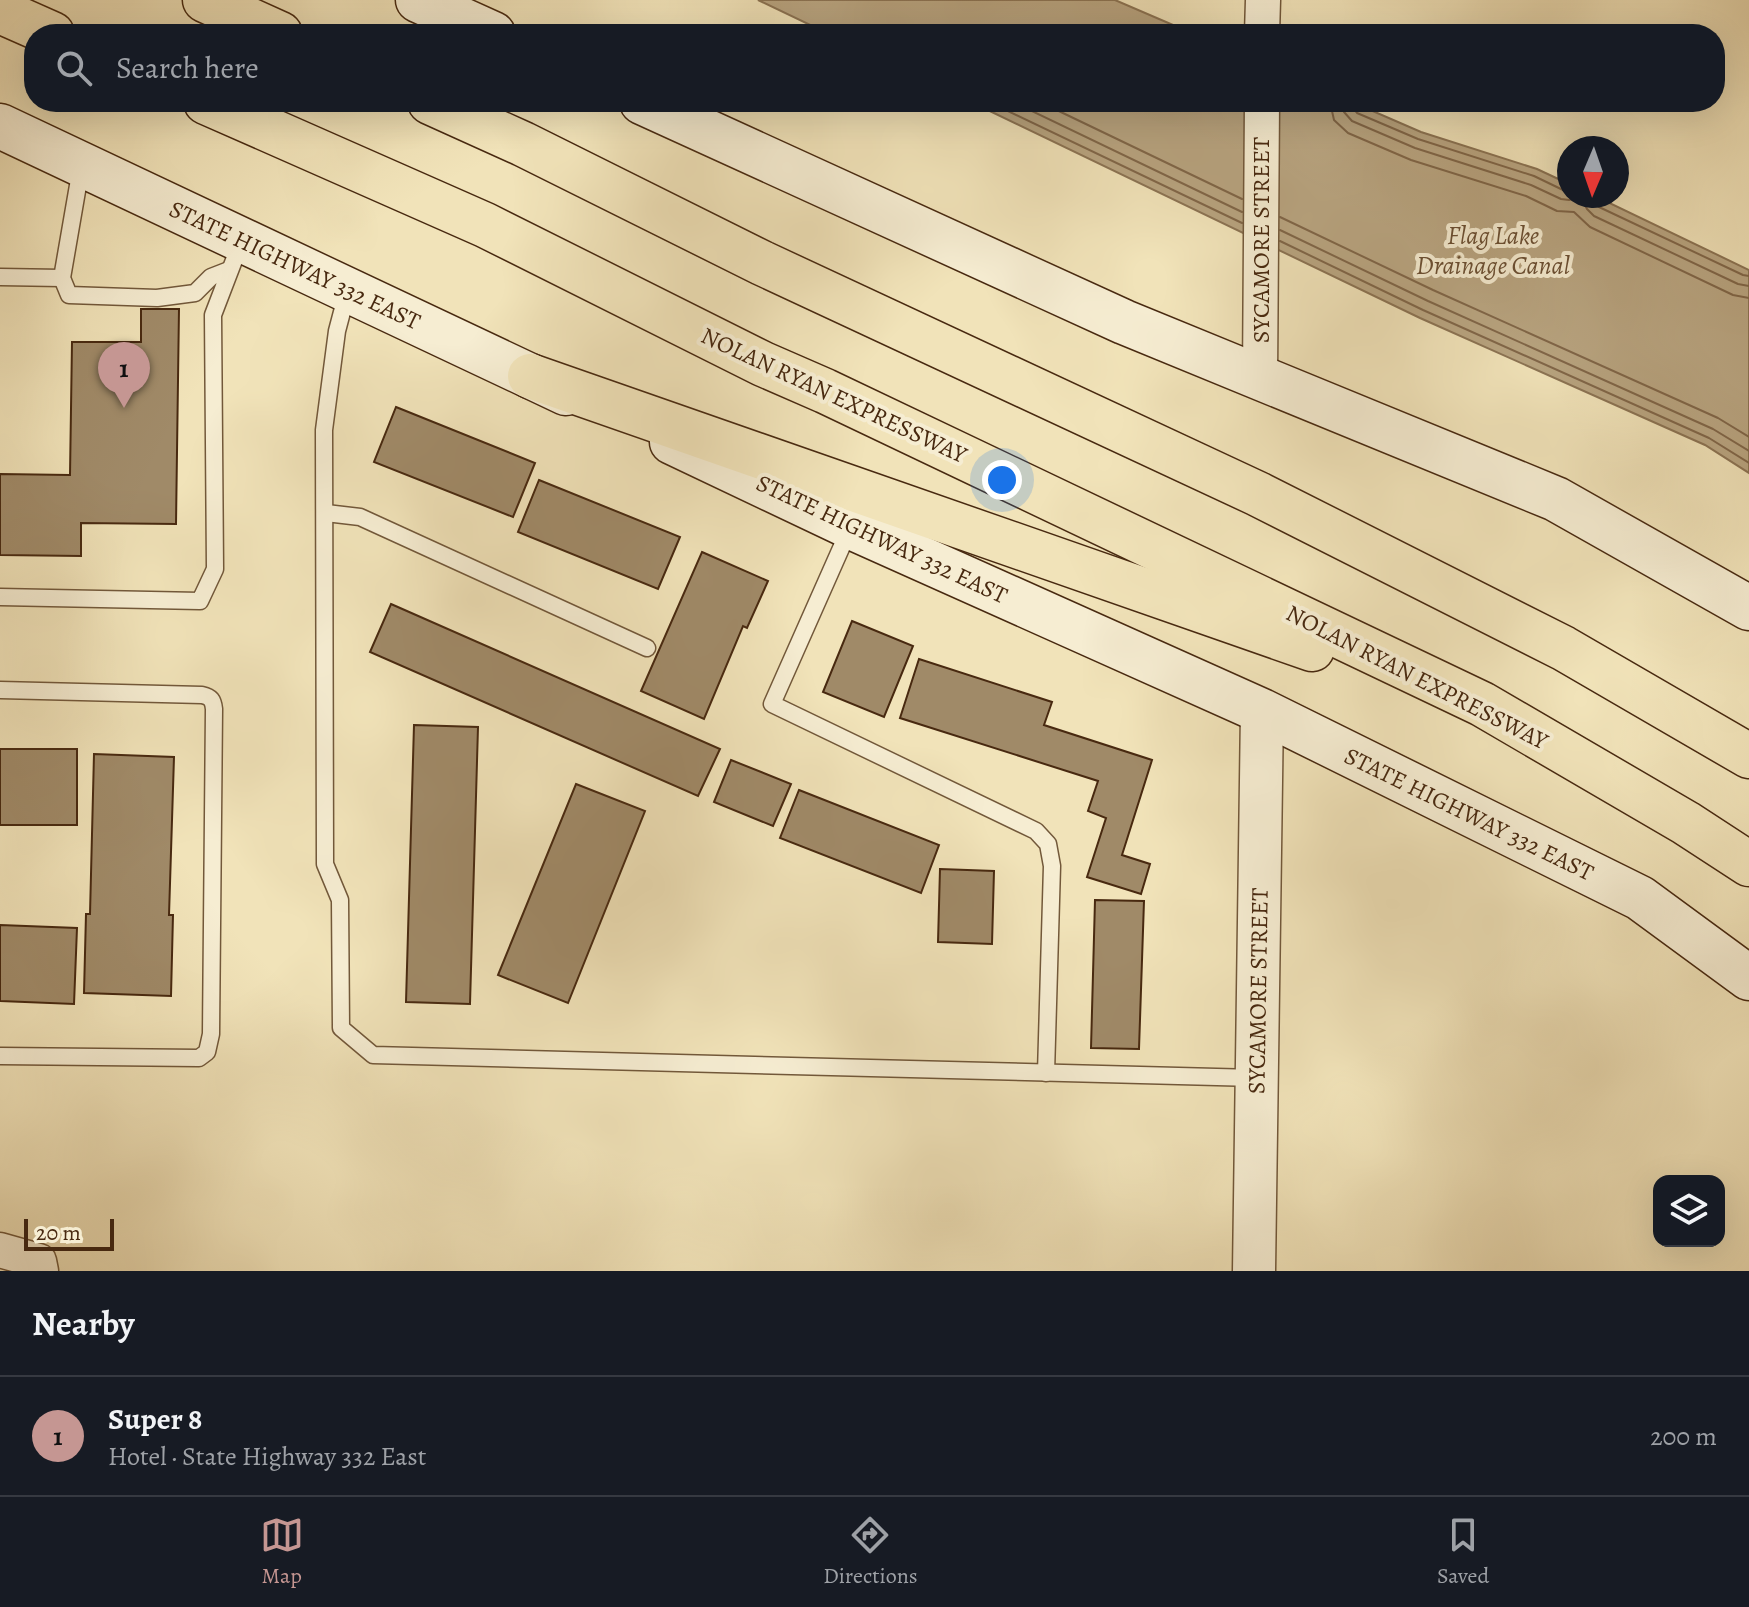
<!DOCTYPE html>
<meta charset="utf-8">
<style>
body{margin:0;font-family:Alegreya,serif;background:#20242c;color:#f1f3f6}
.controls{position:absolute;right:24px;bottom:24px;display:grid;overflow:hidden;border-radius:16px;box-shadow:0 8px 32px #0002}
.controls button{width:72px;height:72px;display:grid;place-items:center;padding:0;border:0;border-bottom:2px solid #363941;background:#171b24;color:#f1f3f6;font:40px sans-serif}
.compass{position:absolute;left:1557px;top:136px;width:72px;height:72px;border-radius:50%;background:#171b24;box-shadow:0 8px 32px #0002;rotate:182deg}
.scale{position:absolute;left:24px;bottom:20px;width:90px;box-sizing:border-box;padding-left:8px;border:4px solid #482910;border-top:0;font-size:22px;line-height:28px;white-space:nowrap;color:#482910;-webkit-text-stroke:6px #f6edd2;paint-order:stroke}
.you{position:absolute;left:1002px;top:480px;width:28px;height:28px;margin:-20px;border:6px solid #fff;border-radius:50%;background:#1a73e8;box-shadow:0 0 0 12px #1a73e833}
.badge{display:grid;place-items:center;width:52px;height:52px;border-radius:50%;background:#c59692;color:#111;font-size:26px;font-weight:700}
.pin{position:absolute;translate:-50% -66px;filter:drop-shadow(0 2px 4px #0008)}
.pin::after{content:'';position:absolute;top:42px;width:28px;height:24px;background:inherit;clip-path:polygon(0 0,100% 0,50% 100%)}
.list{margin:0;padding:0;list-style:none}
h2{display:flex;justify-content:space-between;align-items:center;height:104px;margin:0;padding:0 32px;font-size:34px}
h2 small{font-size:26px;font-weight:400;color:#9ea1a6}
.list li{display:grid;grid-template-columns:52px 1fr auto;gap:24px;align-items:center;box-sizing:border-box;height:120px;padding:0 32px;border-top:2px solid #363941}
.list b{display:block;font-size:30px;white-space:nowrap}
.list p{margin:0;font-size:26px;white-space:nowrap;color:#9ea1a6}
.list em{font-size:26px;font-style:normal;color:#9ea1a6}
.icon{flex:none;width:44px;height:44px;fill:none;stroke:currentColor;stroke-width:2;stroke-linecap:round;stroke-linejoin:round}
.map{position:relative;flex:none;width:1749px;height:1271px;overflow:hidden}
.search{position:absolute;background:#171b24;box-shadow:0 8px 32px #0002;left:24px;right:24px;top:24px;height:88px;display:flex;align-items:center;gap:20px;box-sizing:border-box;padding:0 28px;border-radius:32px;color:#9ea1a6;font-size:30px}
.sheet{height:224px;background:#171b24}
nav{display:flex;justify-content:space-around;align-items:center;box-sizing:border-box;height:112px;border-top:2px solid #363941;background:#171b24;font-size:22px;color:#9ea1a6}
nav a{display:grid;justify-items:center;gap:4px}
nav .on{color:#c59692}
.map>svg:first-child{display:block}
.water{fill:#b8a480;stroke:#8b7353;stroke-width:2}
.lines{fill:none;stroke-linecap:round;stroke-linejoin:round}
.shore{stroke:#806648;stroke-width:2}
.building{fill:#a08a68;stroke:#482910;stroke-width:2}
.service-casing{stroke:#72583a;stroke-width:19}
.minor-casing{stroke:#72583a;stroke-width:37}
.tertiary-casing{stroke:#72583a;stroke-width:45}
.secondary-casing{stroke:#482910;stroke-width:47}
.motorway-casing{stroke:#482910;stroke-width:47}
.service{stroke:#f6edd2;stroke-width:16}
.minor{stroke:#f6edd2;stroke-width:34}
.tertiary{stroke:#f6edd2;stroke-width:42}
.secondary{stroke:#f6edd2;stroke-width:44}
.motorway{stroke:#f1e3b9;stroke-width:44}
.labels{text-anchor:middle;stroke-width:8;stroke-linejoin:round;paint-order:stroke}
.street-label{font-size:24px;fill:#482910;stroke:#f6edd2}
.water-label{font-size:26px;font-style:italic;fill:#6a4e32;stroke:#f6edd2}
</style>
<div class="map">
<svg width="1749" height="1271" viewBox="0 0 1749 1271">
<rect width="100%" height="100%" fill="#f1e3b9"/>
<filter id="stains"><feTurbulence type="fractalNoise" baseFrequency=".0025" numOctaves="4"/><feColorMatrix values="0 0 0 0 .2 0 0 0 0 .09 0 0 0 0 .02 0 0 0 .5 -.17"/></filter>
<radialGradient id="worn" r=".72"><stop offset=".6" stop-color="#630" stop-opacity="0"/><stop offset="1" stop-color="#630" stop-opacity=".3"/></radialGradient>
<g class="water">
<path d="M758 0H1115L1194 34H829Z"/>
<path d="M971 102H1352L1421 132 1537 169 1569 184V196H1595L1749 270V473L1705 445 1420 318Z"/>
</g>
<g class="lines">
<g class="shore">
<path d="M989 102 1242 223"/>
<path d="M1013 102 1242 212"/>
<path d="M1040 102 1242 199"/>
<path d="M1330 102 1334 120 1348 133 1411 160 1526 196 1557 211 1574 212 1590 227 1733 295 1749 298"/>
<path d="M1342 102 1344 112 1352 121 1415 148 1531 185 1561 199 1569 200 1581 197 1587 209 1594 216 1738 284 1749 286"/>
<path d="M1352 102 1353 108 1357 113 1418 139 1534 176 1563 190H1569"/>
<path d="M1594 196 1595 203 1599 207 1743 275 1749 276"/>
<path d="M1280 217 1433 290 1718 418 1749 437"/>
<path d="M1280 230 1428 301 1713 429 1749 451"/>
<path d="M1280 241 1423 310 1709 438 1749 463"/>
</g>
</g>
<g class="building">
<path d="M141 309H179L176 524 81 523V556L0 555V474L70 475 72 342H141Z"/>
<path d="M396 407 535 463 513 517 374 462Z"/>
<path d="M539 480 680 537 658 589 518 532Z"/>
<path d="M702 552 768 581 747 628 743 626 704 719 641 691Z"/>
<path d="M391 604 720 749 698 796 370 652Z"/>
<path d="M852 621 913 646 884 717 823 692Z"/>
<path d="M919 659 1052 702 1044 725 1152 760 1122 855 1150 864 1141 894 1087 877 1106 818 1088 811 1098 781 900 718Z"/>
<path d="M414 725 478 727 470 1004 406 1002Z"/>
<rect x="0" y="749" width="77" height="76"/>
<path d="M94 754 174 757 169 915H173L171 996 84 993 86 914H90Z"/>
<path d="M731 760 791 784 773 826 714 802Z"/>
<path d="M576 784 645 811 568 1003 498 975Z"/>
<path d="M799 790 939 845 921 893 780 838Z"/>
<path d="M940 869 994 871 992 944 938 942Z"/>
<path d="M1095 900 1144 901 1139 1049 1091 1048Z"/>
<path d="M0 925 77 928 74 1004 0 1001Z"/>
</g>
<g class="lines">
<g class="service-casing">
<g id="service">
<path d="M81 168 62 278 69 295 157 298 195 293 211 277 229 270"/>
<path d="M0 277 62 278"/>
<path d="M347 293 337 331 324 430 325 864 340 900 341 1028 373 1055 1255 1078"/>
<path d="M326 513 360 517 647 648"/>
<path d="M850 528 772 704 1036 831 1048 844 1052 866 1046 1073"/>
<path d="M0 597 200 601 215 569 213 315 241 242"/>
<path d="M0 690 202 695C211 697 213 700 214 709L211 1034 207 1052 199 1058 0 1056"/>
</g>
</g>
<g class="minor-casing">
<g id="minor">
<path d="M1262 34 1263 0"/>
<path d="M1260 378 1262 102"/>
<path d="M0 1250 39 1261 41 1271"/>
</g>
</g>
<g class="tertiary-casing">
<path id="tertiary" d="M1254 1271 1262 711"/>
</g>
<g class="secondary-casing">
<g id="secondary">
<path d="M418 0 493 34"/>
<path d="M642 102 1124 322 1556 499 1749 608"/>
<path d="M0 126 566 393"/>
<path d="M672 442 851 527 1262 711 1640 898 1749 978"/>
</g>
</g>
<g class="motorway-casing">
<g id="motorway">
<path d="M205 0 280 34"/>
<path d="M0 11 52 34"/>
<path d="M206 102 485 225 763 364 825 391 1482 704 1686 823 1749 864"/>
<path d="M430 102 523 144 762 263 1258 494 1563 648 1749 756"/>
<path d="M530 376 1312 649"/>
</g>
</g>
<use href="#service" class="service"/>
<use href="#minor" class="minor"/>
<use href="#tertiary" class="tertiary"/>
<use href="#secondary" class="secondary"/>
<use href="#motorway" class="motorway"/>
</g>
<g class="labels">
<g class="street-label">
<text transform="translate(1261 240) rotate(-90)" y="8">SYCAMORE STREET</text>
<text transform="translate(295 265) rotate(25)" y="8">STATE HIGHWAY 332 EAST</text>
<text transform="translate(834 395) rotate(25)" y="8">NOLAN RYAN EXPRESSWAY</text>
<text transform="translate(882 539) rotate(25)" y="8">STATE HIGHWAY 332 EAST</text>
<text transform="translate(1417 677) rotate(27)" y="8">NOLAN RYAN EXPRESSWAY</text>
<text transform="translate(1469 814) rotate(26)" y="8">STATE HIGHWAY 332 EAST</text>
<text transform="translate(1258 991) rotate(-89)" y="8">SYCAMORE STREET</text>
</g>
<g class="water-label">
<text x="1493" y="244">Flag Lake<tspan x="1493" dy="30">Drainage Canal</tspan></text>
</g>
</g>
<rect width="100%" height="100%" filter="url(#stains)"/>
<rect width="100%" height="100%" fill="url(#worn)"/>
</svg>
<div class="controls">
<button><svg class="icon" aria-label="layers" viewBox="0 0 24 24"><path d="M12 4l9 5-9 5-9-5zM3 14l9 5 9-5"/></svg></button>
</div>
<svg class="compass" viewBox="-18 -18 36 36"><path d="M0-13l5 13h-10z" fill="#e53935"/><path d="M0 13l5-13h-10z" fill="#9ea1a6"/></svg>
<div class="scale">20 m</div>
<div class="you"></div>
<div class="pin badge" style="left:124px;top:408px">1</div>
<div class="search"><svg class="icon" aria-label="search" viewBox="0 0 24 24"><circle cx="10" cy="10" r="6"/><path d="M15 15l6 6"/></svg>Search here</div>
</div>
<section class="sheet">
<h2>Nearby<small></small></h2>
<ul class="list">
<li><span class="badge">1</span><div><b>Super 8</b><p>Hotel · State Highway 332 East</p></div><em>200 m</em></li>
</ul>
</section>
<nav>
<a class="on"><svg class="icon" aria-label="map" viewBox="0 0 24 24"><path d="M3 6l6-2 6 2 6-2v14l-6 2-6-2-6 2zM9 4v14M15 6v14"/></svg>Map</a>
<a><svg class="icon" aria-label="directions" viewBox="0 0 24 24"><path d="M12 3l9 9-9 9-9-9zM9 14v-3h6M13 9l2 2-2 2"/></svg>Directions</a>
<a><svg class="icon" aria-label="saved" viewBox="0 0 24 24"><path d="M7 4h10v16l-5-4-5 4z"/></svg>Saved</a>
</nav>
